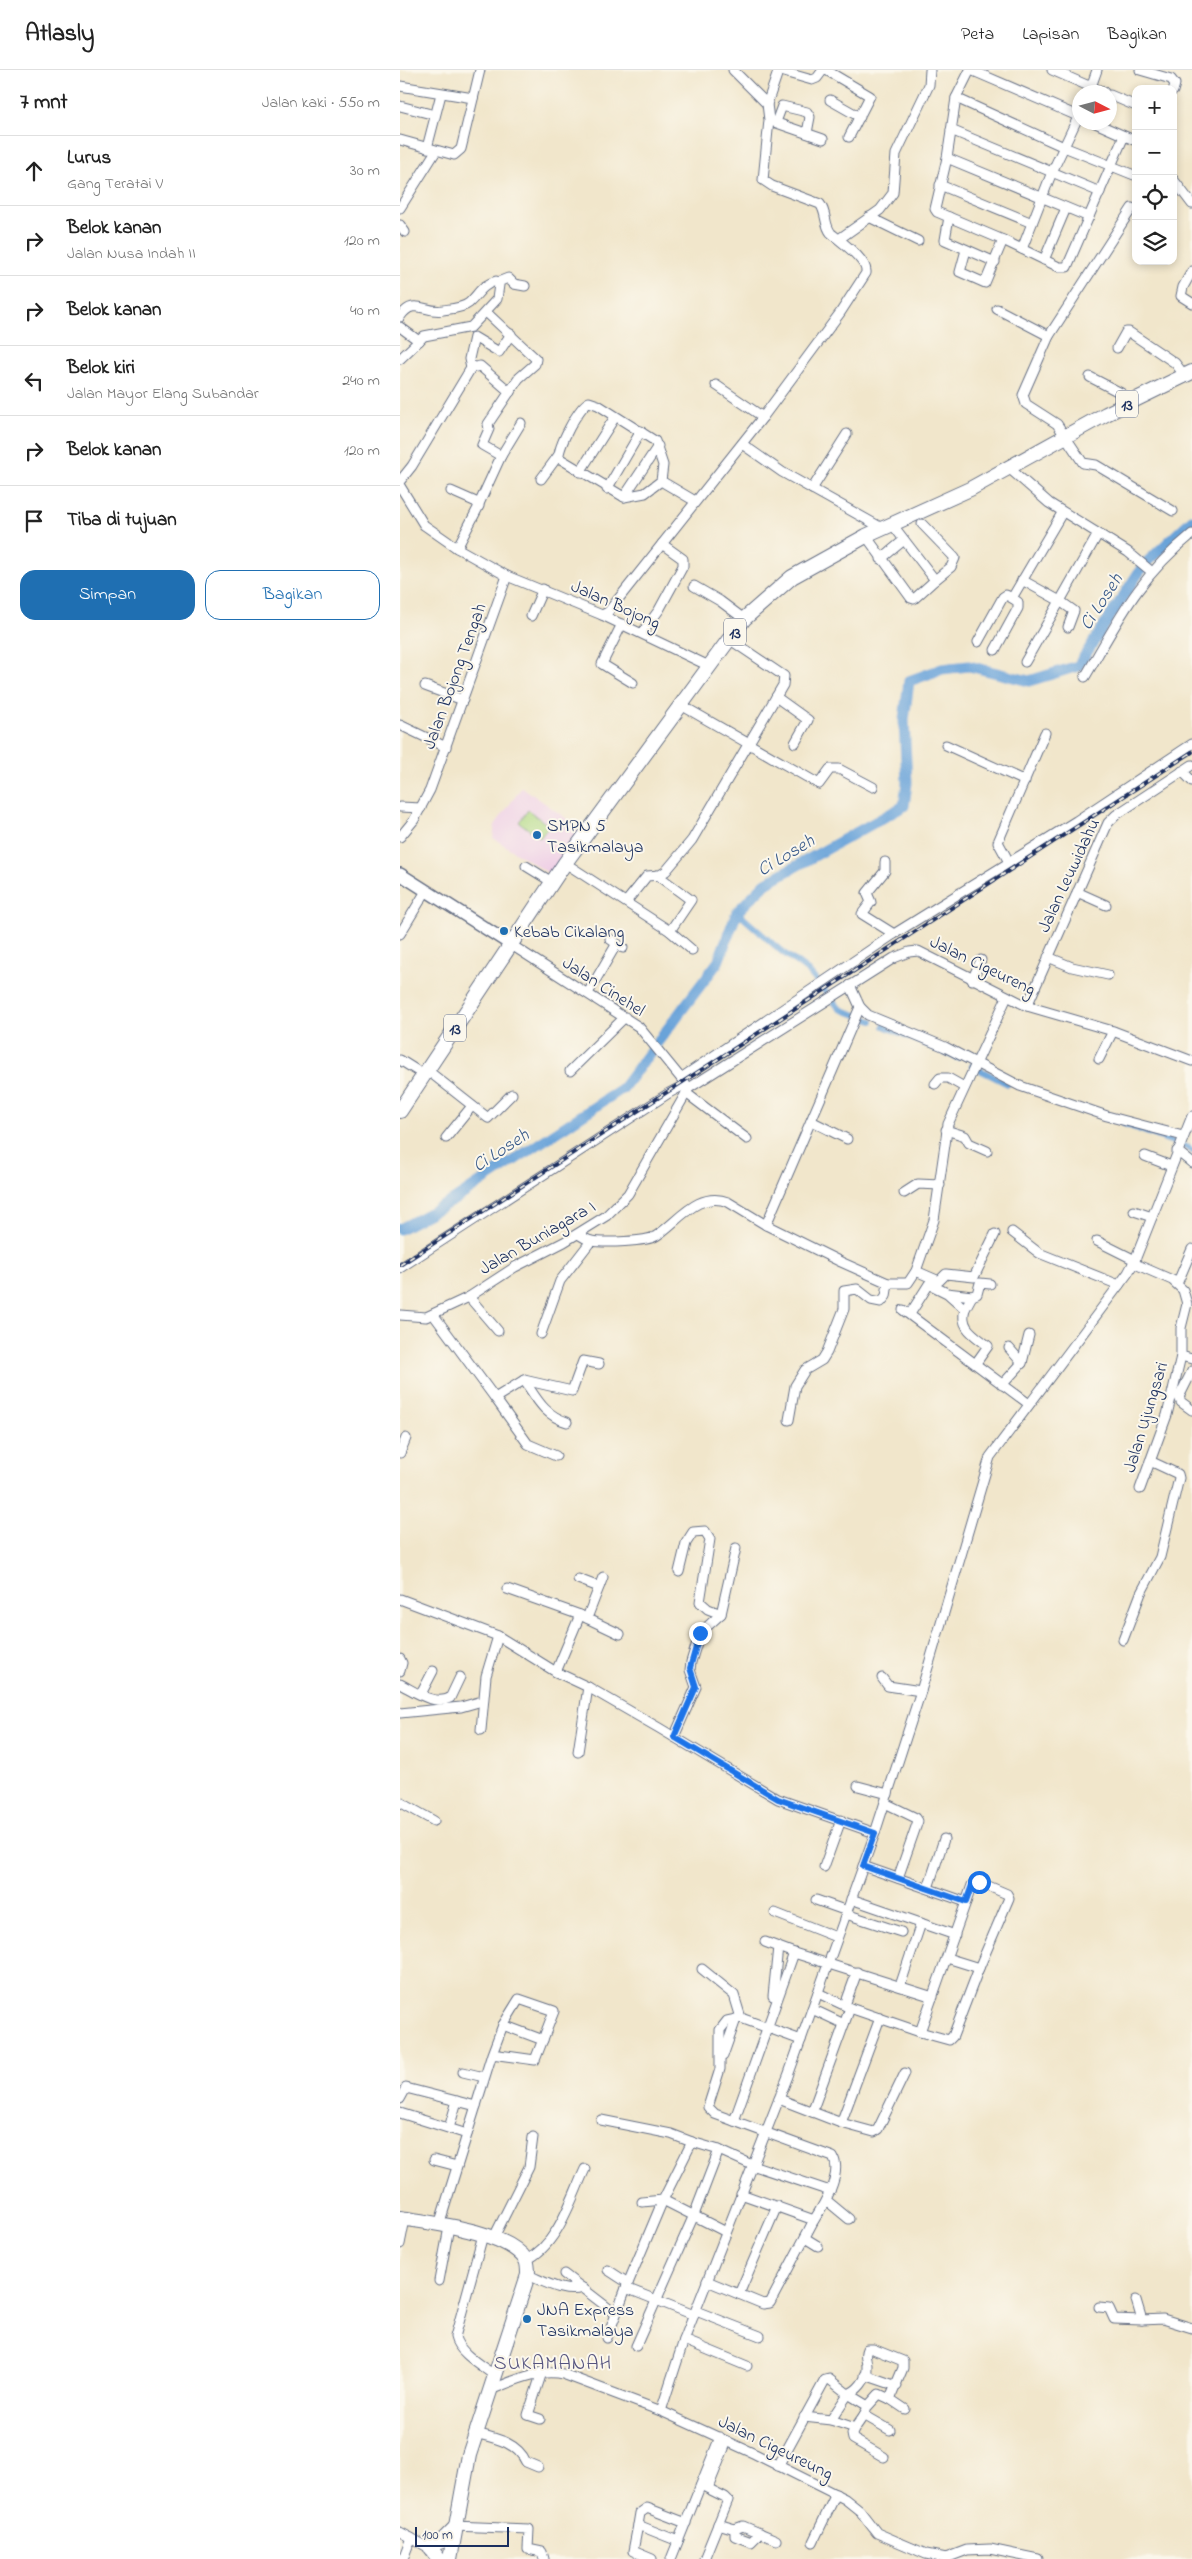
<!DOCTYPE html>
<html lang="id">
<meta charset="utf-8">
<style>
body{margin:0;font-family:"Indie Flower",sans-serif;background:#f2f2f2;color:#222}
.controls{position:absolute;right:15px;top:15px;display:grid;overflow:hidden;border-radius:10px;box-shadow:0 2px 8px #0003}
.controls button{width:45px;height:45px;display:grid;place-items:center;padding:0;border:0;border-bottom:1px solid #e0e0e0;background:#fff;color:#222;font:25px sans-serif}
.compass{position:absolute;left:672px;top:15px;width:45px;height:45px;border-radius:50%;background:#fff;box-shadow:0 2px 8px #0003;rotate:96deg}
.scale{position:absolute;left:15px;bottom:12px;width:94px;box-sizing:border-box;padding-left:5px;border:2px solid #1b2f5e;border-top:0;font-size:14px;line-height:18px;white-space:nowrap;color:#1b2f5e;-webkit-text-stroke:4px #fbf7ec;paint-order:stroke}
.stop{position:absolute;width:15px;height:15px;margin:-11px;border:4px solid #1a73e8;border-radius:50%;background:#fff}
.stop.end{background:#1a73e8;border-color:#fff;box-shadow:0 1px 5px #0008}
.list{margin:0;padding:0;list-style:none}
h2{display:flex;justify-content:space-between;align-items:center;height:65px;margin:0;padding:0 20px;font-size:21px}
h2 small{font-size:16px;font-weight:400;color:#767676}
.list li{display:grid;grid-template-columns:32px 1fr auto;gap:15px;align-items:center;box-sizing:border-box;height:70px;padding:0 20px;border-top:1px solid #e0e0e0}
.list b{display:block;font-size:19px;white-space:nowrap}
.list p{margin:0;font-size:16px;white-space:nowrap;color:#767676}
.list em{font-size:16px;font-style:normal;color:#767676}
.actions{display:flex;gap:10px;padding:15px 20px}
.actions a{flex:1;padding:11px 0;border:1px solid #1f6fb2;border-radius:15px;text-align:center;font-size:18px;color:#1f6fb2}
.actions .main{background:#1f6fb2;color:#fff}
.icon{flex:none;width:28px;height:28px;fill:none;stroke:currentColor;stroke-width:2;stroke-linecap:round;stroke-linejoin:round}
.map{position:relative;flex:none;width:792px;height:2489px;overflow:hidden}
header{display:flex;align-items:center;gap:30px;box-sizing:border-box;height:70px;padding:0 25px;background:#fff;border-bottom:1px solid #e0e0e0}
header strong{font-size:24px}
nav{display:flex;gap:28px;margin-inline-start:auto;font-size:18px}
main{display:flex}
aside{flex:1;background:#fff}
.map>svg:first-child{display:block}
.built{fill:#efd0e6}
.grass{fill:#b1d983;stroke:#668470}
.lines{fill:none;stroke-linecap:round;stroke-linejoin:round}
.canal{stroke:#69a3d9;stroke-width:6}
.river{stroke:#69a3d9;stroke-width:11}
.minor-casing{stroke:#666f84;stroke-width:11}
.major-casing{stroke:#666f84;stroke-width:14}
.highway-casing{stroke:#666f84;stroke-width:16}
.minor{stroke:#fff;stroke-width:9}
.major{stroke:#fff;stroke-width:11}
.highway{stroke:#fff;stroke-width:14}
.rail-casing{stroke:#1b2f5e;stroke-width:4}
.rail{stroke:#fbf7ec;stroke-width:2;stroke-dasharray:5.5;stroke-linecap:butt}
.route{stroke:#1a73e8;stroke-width:6}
.poi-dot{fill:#1f6fb2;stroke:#fbf7ec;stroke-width:2}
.labels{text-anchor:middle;stroke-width:4;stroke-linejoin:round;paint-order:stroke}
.shield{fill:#fbf7ec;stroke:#5e6b89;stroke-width:1}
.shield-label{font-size:16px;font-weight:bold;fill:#1b2f5e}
.street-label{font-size:18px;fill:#1b2f5e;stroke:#fbf7ec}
.poi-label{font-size:18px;fill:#1b2f5e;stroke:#fbf7ec;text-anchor:start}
.water-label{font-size:19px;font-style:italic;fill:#365889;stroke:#fbf7ec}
.quarter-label{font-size:20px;letter-spacing:1px;fill:#55547f;stroke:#fbf7ec}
</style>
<header>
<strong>Atlasly</strong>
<nav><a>Peta</a><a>Lapisan</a><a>Bagikan</a></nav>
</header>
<main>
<aside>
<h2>7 mnt<small>Jalan kaki · 550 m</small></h2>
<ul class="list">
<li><svg class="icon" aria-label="ahead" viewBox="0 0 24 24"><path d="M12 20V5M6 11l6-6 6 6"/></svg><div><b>Lurus</b><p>Gang Teratai V</p></div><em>30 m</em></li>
<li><svg class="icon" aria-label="right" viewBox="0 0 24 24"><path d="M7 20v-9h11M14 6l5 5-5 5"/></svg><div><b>Belok kanan</b><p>Jalan Nusa Indah II</p></div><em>120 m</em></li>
<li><svg class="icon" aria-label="right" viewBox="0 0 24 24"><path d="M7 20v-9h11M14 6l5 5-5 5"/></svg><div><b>Belok kanan</b></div><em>40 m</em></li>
<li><svg class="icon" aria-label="left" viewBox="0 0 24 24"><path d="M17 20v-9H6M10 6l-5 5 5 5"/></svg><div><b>Belok kiri</b><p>Jalan Mayor Elang Subandar</p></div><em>240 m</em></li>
<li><svg class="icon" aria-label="right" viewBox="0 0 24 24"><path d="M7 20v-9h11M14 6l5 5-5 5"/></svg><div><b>Belok kanan</b></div><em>120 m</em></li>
<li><svg class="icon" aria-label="arrive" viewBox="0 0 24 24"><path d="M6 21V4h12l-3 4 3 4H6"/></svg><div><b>Tiba di tujuan</b></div></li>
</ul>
<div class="actions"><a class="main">Simpan</a><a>Bagikan</a></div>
</aside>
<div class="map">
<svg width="792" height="2489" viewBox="0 0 792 2489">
<rect width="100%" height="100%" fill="#fbf7ec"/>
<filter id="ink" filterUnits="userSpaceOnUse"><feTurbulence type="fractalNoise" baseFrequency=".02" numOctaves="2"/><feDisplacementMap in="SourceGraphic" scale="10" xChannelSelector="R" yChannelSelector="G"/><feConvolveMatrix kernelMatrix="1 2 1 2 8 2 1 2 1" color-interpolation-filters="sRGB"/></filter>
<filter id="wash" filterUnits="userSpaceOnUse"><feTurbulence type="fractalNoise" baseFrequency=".0096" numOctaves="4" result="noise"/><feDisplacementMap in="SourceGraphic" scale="20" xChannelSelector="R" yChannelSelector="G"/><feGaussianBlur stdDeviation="1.12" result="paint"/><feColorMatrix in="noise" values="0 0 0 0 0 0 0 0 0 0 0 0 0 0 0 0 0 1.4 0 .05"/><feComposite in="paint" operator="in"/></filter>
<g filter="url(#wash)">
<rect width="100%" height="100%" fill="#f1e6cb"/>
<path class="built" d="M122 717 184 761 153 806 93 768 95 755Z"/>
<path class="grass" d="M128 740 149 756 140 768 119 752Z"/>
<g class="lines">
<g class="canal">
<path d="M337 842 381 881 408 901 440 939 472 951"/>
<path d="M484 956 557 988"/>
<path d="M572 996 608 1014"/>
<path d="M724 1054 789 1078 792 1081"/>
</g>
<g class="river">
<path d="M744 495 792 450"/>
<path d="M0 1159 54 1130 223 1018 318 892 337 842 366 813 504 736 507 713 504 650 509 611 542 599 569 596 629 611 678 596 743 496"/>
</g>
</g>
</g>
<g filter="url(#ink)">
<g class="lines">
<g class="minor-casing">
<g id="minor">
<path d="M377 0 412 10 417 8 423 0"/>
<path d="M426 0 470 26 449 67"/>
<path d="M570 0 556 28 547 88 535 139 537 142 603 170 659 197H667L724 66"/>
<path d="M571 0 680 47"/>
<path d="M652 0 691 17 688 22"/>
<path d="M697 0 691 17 704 22"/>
<path d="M740 0 771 9 775 14 773 21"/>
<path d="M0 16 73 28"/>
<path d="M710 25 736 36"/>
<path d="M556 28 664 77 734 105"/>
<path d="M430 30 460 47"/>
<path d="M367 34 378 2"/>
<path d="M0 36 35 45"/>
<path d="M371 51 423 69"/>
<path d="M376 52 382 36 407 42 410 47 407 63"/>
<path d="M693 52 736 71"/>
<path d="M551 60 700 122"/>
<path d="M0 70 54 85 61 79 80 0"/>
<path d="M27 78 41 24"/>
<path d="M547 88 689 147"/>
<path d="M773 109 792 134"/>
<path d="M540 115 632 153"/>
<path d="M0 138 36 81"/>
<path d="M732 138 649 266 623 325 626 334 657 354 683 393 696 395 773 441"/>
<path d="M469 147 518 171"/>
<path d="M549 147 545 170 595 192"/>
<path d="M0 155 5 162"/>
<path d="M439 169 480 140 493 123 496 84 529 15 530 0"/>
<path d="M622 179 652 102 680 43"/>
<path d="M566 180 560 202 585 213 603 170"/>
<path d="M644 190 666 138"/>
<path d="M792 201 783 217 781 226 792 233"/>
<path d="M98 212 108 208 114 214 125 216"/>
<path d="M597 239 649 266"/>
<path d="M86 242 136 289 135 294 119 308 88 354 89 359 82 375 101 386"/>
<path d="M0 247C14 226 26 244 43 240 50 239 63 238 69 233 79 224 81 215 96 211L99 215 97 229 71 257 24 266 0 289"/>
<path d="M0 257 19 271"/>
<path d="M717 278 726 262H729L775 293 785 306"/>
<path d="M71 298 69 289 74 267 99 282 111 264"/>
<path d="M690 307 721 323 732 332"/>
<path d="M316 315 363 347"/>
<path d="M342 374 382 402 482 458"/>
<path d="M610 399 649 433 728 482 752 502"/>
<path d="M180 402 215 347"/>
<path d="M141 409 158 386"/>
<path d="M0 411 12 396 71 298 80 296 110 322"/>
<path d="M261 411 245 423 224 427 159 388C157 378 179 336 189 332L198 335 255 371 263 395 261 411 295 431"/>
<path d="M0 416 24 455 57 478 107 506 202 545 309 596"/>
<path d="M207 419 241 361"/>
<path d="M412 419 447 364"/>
<path d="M51 421 76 432 79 436 57 478"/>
<path d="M224 427 258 376"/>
<path d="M79 434 101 386 121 353"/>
<path d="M492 454 535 510 551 497 555 488 522 454"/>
<path d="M466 466 511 528 514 529 535 510"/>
<path d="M481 489 504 470"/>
<path d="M622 510 660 531 625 592"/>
<path d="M294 516 320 531 344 549"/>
<path d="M202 545 208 542 363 347 440 243 466 203C468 190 440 171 431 163 424 155 427 143 420 134L372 116 363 110 369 50 367 34 333 0"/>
<path d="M131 546 143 519"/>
<path d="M222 554 202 594 233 613"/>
<path d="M668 557 674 541 660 531 698 464"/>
<path d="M242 563 259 540 283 496V489L262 474"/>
<path d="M578 572 603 527 606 525 612 528 662 443"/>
<path d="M595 580 618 538V532L612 528"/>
<path d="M685 607C719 549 738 508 792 464"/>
<path d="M25 616 63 630"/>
<path d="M376 627 408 650 395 673"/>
<path d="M281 635 419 714 430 699H439L473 717"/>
<path d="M0 655 46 677"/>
<path d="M546 675 625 711"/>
<path d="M782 701 792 711"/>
<path d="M0 737 21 738"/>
<path d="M0 767 14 750 30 720 107 506"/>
<path d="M485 792V801L467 823 471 832 462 844 494 864"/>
<path d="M609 792 598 772 645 663"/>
<path d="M165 793 270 861 292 880"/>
<path d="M126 796 152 812"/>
<path d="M257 805 291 830 270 861"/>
<path d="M677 822 706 835"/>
<path d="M226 832 247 806 260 805 266 801 292 770 383 615 384 606 329 569"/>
<path d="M0 864 26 821"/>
<path d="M210 869 223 878"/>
<path d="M110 874 239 957 284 1012"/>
<path d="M648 887 672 897 708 905"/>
<path d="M572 910 581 890"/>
<path d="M450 915 460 937 468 945 545 977 620 1016 707 1046 783 1066"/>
<path d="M188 923 216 875"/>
<path d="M627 936 708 753 716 745 792 695"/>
<path d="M699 989 713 961"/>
<path d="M0 990 24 1005"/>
<path d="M27 1000 88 1048 112 1024"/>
<path d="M170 1001 225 947"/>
<path d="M281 1008 494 864 676 751 792 674"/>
<path d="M535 1014 540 1008H548L564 1017"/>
<path d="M286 1023 347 1069"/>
<path d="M411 1051 447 1069"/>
<path d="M546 1060 565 1066 569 1073 587 1081"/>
<path d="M46 1068 72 1036"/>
<path d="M777 1081 792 1093"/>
<path d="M745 1086 771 1096"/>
<path d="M504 1123 518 1114 540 1115"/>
<path d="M734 1141 752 1147"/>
<path d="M366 1155 460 937"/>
<path d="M612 1162 639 1183 719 1215"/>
<path d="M178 1164C182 1166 187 1170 191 1171 204 1173 246 1172 256 1166 278 1152 298 1120 328 1132L366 1155 441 1192 488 1213H508L516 1201 534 1150 548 1054 607 927"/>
<path d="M697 1171 735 1190"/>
<path d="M733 1193 772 1210 783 1220 787 1234 781 1258V1286L792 1289"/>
<path d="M0 1198 269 1023 286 1014"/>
<path d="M516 1201 539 1211 546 1204 574 1207 595 1164"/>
<path d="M777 1214 792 1179"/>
<path d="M572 1226 577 1224 580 1213 590 1214"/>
<path d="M69 1227 98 1261"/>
<path d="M565 1239C559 1258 575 1265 588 1276L576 1293"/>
<path d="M503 1240 629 1334"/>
<path d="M33 1244 95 1328 124 1310 172 1321 183 1291 199 1294"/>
<path d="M510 1244 529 1214 547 1223 565 1239 572 1226 547 1223"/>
<path d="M0 1245 26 1247 69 1227 115 1197 164 1172 206 1146 228 1124 289 1018 494 888 509 882 518 881 627 936 713 961 792 991"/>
<path d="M141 1264 160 1211 191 1171"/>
<path d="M609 1278 622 1293"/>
<path d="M792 1301 779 1327 781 1332 792 1340"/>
<path d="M124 1310C137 1329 144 1345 167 1352"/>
<path d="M602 1315 622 1293 629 1265"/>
<path d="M95 1328 128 1374 156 1386"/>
<path d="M389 1350 395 1316 405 1300 422 1290 427 1282 444 1239V1221L457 1219 471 1230 481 1232 486 1226 488 1213"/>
<path d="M0 1383 6 1368"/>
<path d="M740 1419 767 1345 781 1286"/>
<path d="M279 1502 286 1473 293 1462 305 1461 310 1469 300 1532 308 1539 321 1544"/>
<path d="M178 1509 199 1517"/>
<path d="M107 1519 180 1545 220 1564"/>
<path d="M0 1529 98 1566 156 1602 188 1617 259 1658 378 1729 475 1763"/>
<path d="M187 1548 203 1507"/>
<path d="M723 1570 741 1523 760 1487 779 1408 778 1404 750 1391"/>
<path d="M0 1589 2 1593 0 1601"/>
<path d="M156 1602 180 1545"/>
<path d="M482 1608 488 1616 521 1621"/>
<path d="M0 1614C14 1621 34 1636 50 1628L60 1607"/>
<path d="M21 1624 33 1601"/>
<path d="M0 1643 61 1637 82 1631"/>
<path d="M81 1660 86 1606 98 1566"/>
<path d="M274 1667 296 1617 290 1600 291 1592 300 1563 321 1544 336 1478"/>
<path d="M178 1682 188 1617"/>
<path d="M458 1716 488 1724"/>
<path d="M0 1732 34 1751"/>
<path d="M485 1733 516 1748 518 1751 498 1808"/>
<path d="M463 1796 566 1832"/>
<path d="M424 1797 441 1750"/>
<path d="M528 1818 544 1769"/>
<path d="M451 1829 555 1865"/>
<path d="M416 1830 447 1841"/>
<path d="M375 1843 436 1867"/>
<path d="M446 1844 501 1862"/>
<path d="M365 1872 394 1883"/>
<path d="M302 1899 334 1925 341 1948"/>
<path d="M500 1916 521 1853"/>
<path d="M418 1923 450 1938 520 1962 549 1970 553 1966 579 1898"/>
<path d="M373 1926 378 1877"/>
<path d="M445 1935 457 1902"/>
<path d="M412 1939 444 1954"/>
<path d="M103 1955 143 1970"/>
<path d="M520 1962 572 1815 579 1812 607 1824 609 1828 579 1898 547 1888"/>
<path d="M401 1970 341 1948 327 1951 320 1960V1999L308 2037 315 2044 433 2087C443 2103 423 2136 414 2150"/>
<path d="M323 1986 336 1949"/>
<path d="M63 2002 84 2007"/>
<path d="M0 2029 6 2018 76 2036"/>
<path d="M379 2029 441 2053 474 2062 478 2059 505 2003"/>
<path d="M412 2042 450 1938"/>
<path d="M0 2043 67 2064"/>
<path d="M201 2050 271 2064 292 2072"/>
<path d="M334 2051 394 1883 533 1927"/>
<path d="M441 2053 480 1948"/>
<path d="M49 2058 57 2031"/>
<path d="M34 2090 57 2096"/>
<path d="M426 2130 449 2149"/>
<path d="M242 2132 263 2130 292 2072 319 2080"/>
<path d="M39 2155 92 1984 103 1955 119 1929 154 1941 135 1990 92 1984"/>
<path d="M83 2165 55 2267C58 2282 82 2296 94 2305"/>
<path d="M405 2168 418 2176"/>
<path d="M93 2169 129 2097 133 2067"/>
<path d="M0 2174 5 2149"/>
<path d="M126 2190C158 2175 171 2129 185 2099"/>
<path d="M208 2200 228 2213"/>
<path d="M164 2204 216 2244"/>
<path d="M128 2205C145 2212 165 2224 183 2218"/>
<path d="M39 2211 49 2157"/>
<path d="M307 2211 363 2234 370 2233 414 2150 341 2124"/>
<path d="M226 2218 263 2130 326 2162"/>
<path d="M339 2224 377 2136"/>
<path d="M736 2230 742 2250 763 2249 792 2258"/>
<path d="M699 2237 709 2238 714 2249 742 2250"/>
<path d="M296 2241 360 2266"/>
<path d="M207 2268 226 2218 294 2245"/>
<path d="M284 2270 347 2296"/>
<path d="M236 2276 294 2145 319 2080 352 2095 430 2121"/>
<path d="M465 2305 497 2316"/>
<path d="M90 2320C114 2311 136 2299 163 2304L261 2341 355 2384 445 2429 460 2441 477 2463 526 2484 546 2488 567 2480 590 2479 638 2489"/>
<path d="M261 2341 284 2270 388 2006 475 1763 521 1621 590 1387 728 1203 735 1190 792 1046"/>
<path d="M466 2341 464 2345 490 2360"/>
<path d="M404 2347 431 2350 455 2358 464 2345"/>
<path d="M140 2349 128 2345 142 2302"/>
<path d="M431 2350 448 2324 468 2336 479 2324 490 2329"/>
<path d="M455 2358 452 2364 453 2369 484 2387"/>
<path d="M75 2363C95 2368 117 2372 126 2392L138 2397"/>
<path d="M378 2396 425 2310 429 2309 448 2324C457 2321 467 2310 467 2299 468 2291 463 2287 467 2279H473L503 2291V2298L490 2329 505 2339"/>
<path d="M301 2415 325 2427 328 2430 304 2489"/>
<path d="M308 2418 327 2371"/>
<path d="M318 2454 335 2459 343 2456 376 2470"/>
<path d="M238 2455 240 2443 247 2438 286 2453"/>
<path d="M54 2456 129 2459 128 2479 142 2482 144 2489"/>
<path d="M335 2459V2466L351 2472 360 2463"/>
<path d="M0 2462 35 2481"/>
<path d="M413 2472 436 2424"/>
<path d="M0 2488 4 2486 11 2468"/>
<path d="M252 2489 233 2481 238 2455 278 2471"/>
<path d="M271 2489 320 2367"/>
</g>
</g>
<g class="major-casing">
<path id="major" d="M0 804 110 874"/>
</g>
<g class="highway-casing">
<g id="highway">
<path d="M0 1041 165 793 344 549 392 507 466 466 570 419 706 344 792 302"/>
<path d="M0 2148C32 2153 107 2161 126 2190 128 2194 128 2200 128 2205L69 2385 50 2489"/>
<path d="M33 2474 42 2471 54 2459"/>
<path d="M31 2479 39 2489"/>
</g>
</g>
<use href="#minor" class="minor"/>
<use href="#major" class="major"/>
<use href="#highway" class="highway"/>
<g class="rail-casing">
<path id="rail" d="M0 1195 792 682"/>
</g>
<use href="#rail" class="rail"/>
</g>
</g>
<g class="lines" filter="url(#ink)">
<path class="route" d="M300 1563 290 1598 296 1617 274 1667 378 1729 475 1763 463 1796 566 1832 572 1815 579 1812"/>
</g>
<g class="poi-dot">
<circle cx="137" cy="765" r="5"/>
<circle cx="104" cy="861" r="5"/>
<circle cx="127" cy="2249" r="5"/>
</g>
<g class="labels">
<g class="shield">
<rect x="716" y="320.5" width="22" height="27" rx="4"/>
<rect x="324" y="548.5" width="22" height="27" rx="4"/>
<rect x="44" y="944.5" width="22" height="27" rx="4"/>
</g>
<g class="shield-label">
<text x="727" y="340">13</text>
<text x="335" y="568">13</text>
<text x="55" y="964">13</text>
</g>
<g class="street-label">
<text transform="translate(216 534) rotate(24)" y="6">Jalan Bojong</text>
<text transform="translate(54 606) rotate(-70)" y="6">Jalan Bojong Tengah</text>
<text transform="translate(668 805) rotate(-65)" y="6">Jalan Leuwidahu</text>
<text transform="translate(583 895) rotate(26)" y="6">Jalan Cigeureng</text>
<text transform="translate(204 916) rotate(33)" y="6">Jalan Cinehel</text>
<text transform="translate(137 1167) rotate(-30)" y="6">Jalan Buniagara I</text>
<text transform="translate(745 1347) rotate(-73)" y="6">Jalan Ujungsari</text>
<text transform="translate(376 2377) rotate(26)" y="6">Jalan Cigeureung</text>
</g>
<g class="poi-label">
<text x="147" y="761">SMPN 5<tspan x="147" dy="21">Tasikmalaya</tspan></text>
<text x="114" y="867">Kebab Cikalang</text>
<text x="137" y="2245">JNA Express<tspan x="137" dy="21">Tasikmalaya</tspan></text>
</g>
<g class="water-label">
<text transform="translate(700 531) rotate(-57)" y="7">Ci Loseh</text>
<text transform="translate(385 784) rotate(-31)" y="7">Ci Loseh</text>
<text transform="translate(100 1079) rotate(-33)" y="7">Ci Loseh</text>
</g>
<g class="quarter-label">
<text x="153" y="2299">SUKAMANAH</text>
</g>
</g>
</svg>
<div class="controls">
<button>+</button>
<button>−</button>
<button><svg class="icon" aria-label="locate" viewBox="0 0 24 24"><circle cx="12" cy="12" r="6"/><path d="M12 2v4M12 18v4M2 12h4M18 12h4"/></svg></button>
<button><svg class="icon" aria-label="layers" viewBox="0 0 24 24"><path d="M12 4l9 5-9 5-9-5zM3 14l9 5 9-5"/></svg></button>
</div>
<svg class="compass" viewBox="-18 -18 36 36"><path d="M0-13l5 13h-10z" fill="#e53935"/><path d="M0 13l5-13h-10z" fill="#767676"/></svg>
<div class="scale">100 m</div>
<div class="stop" style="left:579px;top:1812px"></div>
<div class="stop end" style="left:300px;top:1563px"></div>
</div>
</main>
